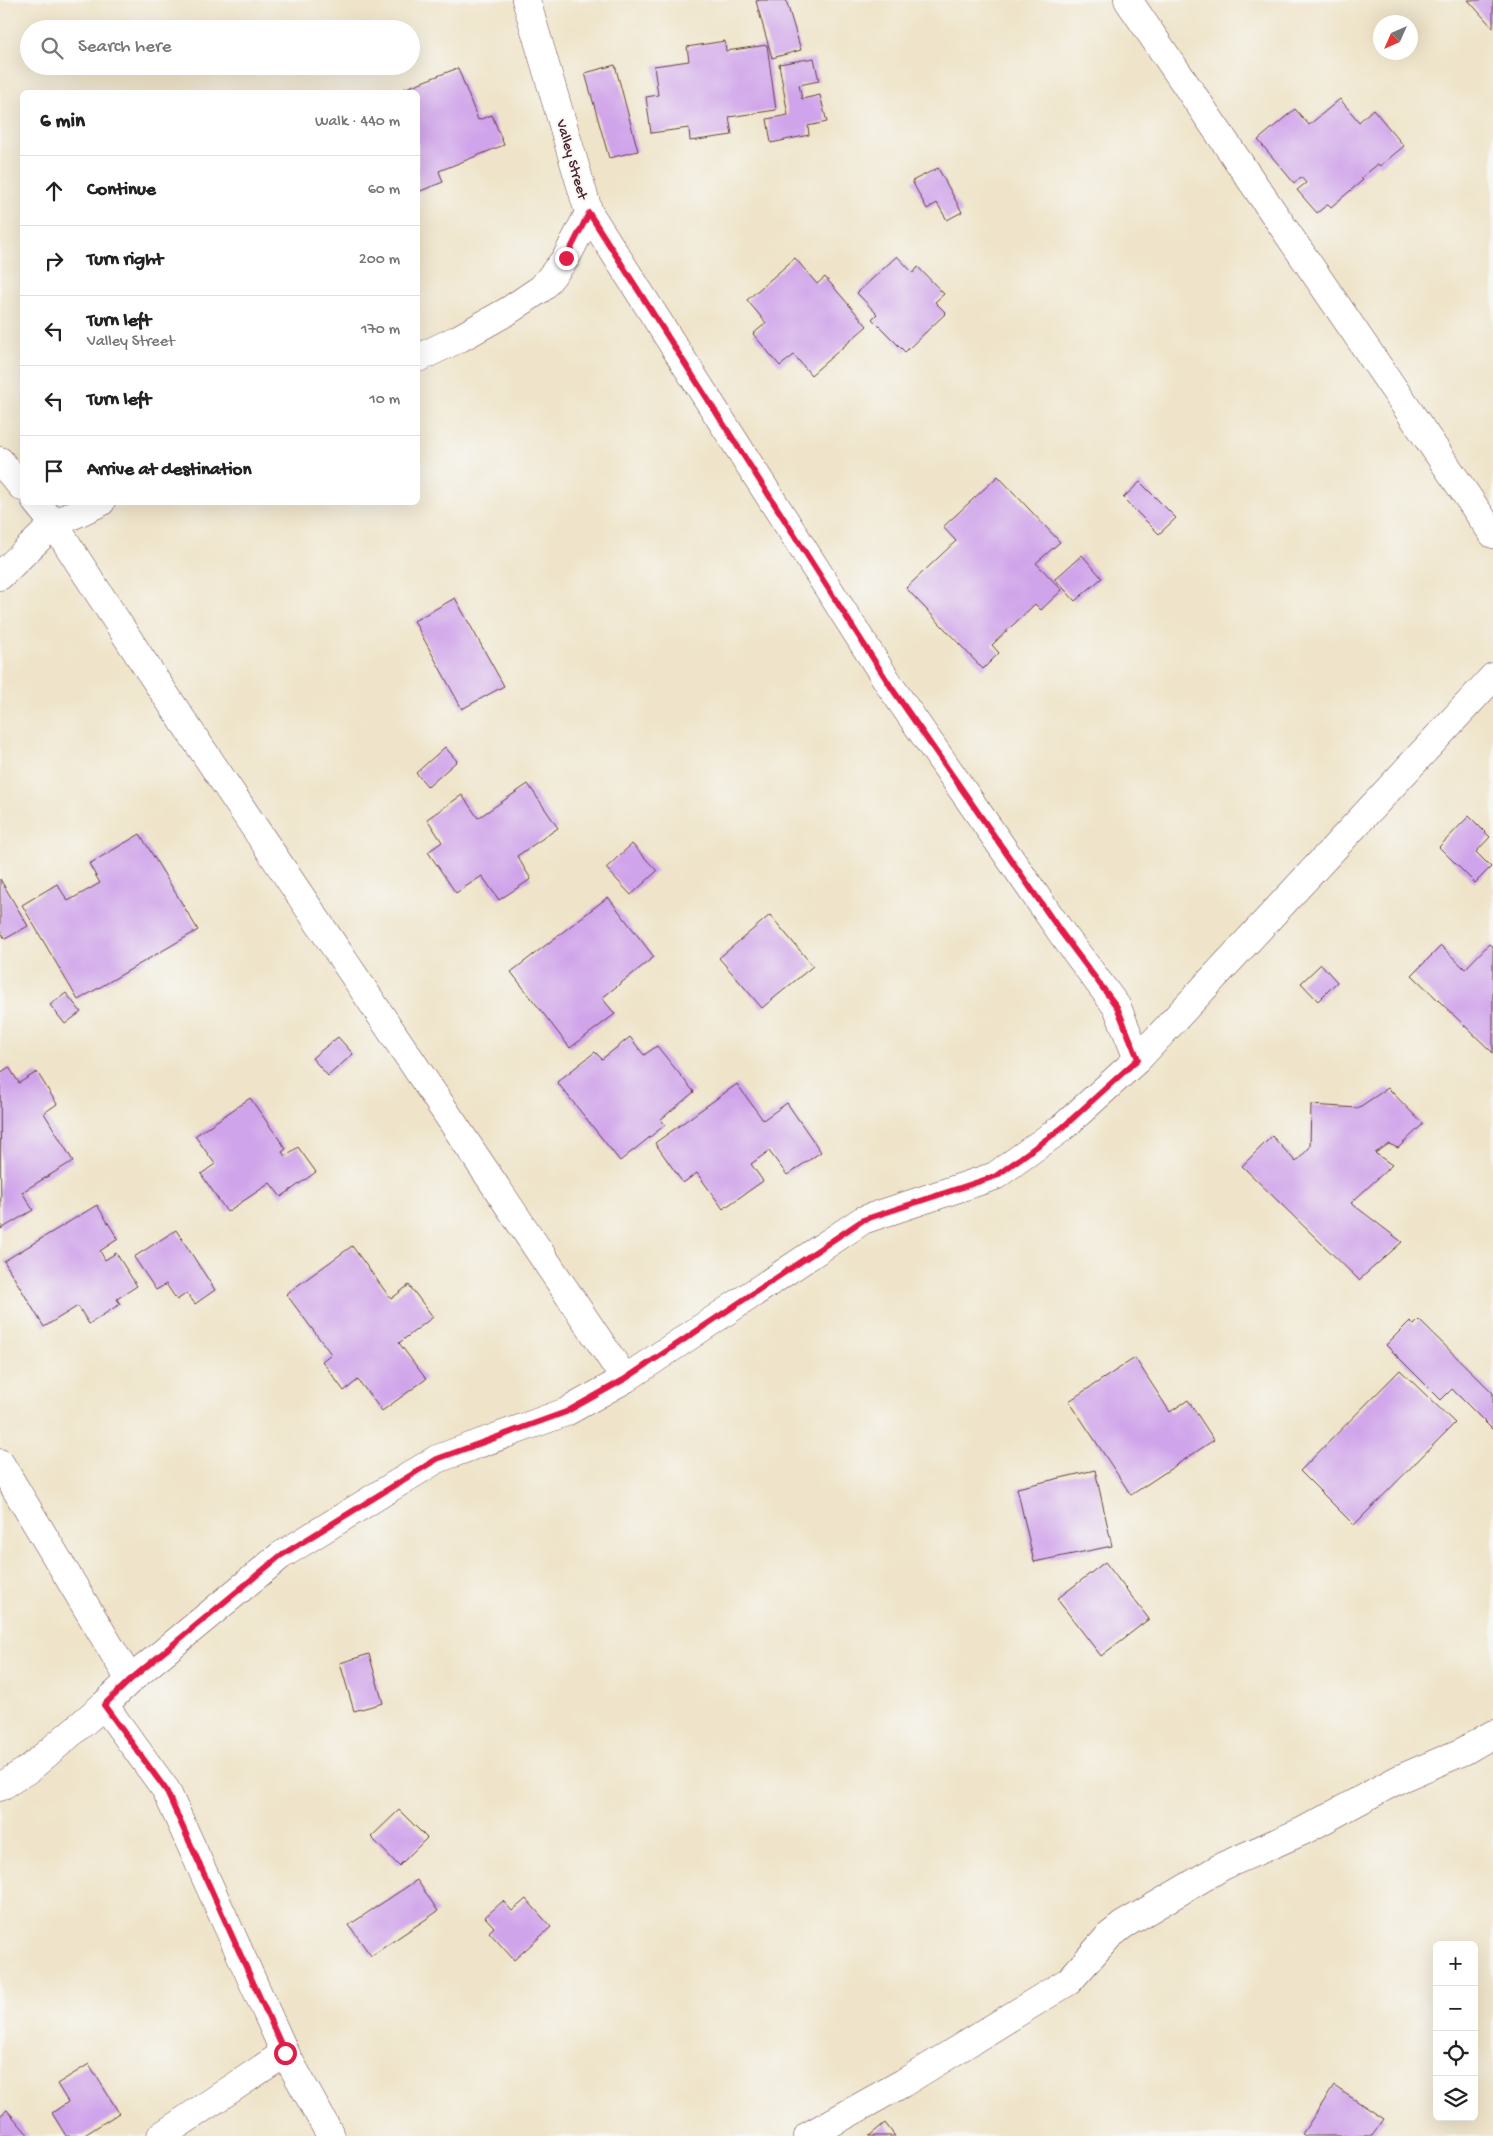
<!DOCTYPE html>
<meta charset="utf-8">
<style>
body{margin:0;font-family:"Gochi Hand",sans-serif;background:#f6f6f6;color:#222}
.controls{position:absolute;right:15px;bottom:15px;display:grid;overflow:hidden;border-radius:8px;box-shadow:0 5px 20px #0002}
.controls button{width:45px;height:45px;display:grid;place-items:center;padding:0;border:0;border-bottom:1px solid #e0e0e0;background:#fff;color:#222;font:25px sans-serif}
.compass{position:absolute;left:1373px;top:15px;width:45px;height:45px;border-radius:50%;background:#fff;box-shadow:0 5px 20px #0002;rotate:225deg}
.stop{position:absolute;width:15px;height:15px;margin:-11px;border:4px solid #e11d48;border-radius:50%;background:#fff}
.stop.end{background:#e11d48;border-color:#fff;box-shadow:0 1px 5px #0008}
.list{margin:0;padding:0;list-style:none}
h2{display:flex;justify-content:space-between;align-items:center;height:65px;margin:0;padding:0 20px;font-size:21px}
h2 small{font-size:16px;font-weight:400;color:#767676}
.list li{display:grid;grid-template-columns:32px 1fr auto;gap:15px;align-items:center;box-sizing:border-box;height:70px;padding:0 20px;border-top:1px solid #e0e0e0}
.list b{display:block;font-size:19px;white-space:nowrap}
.list p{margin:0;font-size:16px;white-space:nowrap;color:#767676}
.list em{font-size:16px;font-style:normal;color:#767676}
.icon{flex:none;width:28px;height:28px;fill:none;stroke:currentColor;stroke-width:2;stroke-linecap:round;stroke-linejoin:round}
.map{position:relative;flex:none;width:1493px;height:2136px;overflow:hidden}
.search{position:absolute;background:#fff;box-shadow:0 5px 20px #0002;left:20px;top:20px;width:400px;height:55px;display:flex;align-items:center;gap:12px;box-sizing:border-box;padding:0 18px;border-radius:28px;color:#767676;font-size:19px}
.panel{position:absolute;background:#fff;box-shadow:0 5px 20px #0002;left:20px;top:90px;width:400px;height:415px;border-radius:8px}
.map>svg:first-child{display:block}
.building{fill:#d0a4ea}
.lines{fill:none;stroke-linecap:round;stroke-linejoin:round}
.street-casing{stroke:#633d43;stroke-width:29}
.street{stroke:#fff;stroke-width:28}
.route{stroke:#e11d48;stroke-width:6}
.labels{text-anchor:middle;stroke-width:4;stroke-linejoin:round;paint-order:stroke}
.street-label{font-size:15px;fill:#4a1f2b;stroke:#f6f6f2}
</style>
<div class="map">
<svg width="1493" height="2136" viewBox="0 0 1493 2136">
<rect width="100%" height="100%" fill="#f6f6f2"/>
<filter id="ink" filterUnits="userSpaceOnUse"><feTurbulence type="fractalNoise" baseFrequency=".02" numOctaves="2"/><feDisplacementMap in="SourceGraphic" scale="10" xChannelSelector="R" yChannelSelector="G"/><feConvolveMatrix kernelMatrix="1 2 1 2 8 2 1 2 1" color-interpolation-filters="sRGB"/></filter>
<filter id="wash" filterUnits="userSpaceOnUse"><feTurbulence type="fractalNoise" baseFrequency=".0096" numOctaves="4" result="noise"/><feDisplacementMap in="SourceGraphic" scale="20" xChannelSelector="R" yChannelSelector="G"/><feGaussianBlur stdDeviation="1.12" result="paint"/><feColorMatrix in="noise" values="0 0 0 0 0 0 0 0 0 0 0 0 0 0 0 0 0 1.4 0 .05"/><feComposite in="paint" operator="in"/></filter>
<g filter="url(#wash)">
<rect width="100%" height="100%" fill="#efe4c9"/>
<g id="blocks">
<g class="building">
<path d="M760 0H786L801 50 772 58 756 1Z"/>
<path d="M1468 0H1493V28Z"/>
<path d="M725 41 726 51 767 45 776 110 729 117 732 135 690 141 689 128 651 133 646 97 658 95 654 66 689 61 687 47Z"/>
<path d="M814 58 819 81 799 85 802 99 820 95 827 122 808 126 809 135 771 143 767 119 788 115 779 64Z"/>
<path d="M615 65 638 151 609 158 585 73Z"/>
<path d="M458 68 478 120 492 115 504 145 439 171 443 182 418 192V92H396Z"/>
<path d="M1340 99 1359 122 1373 109 1404 146 1380 166 1378 164 1361 178 1363 180 1331 207 1328 204 1317 213 1297 190 1306 183 1301 177 1294 183 1258 140 1295 109 1309 125Z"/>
<path d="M938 168 962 212 947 220 937 203 927 209 912 181Z"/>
<path d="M897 256 913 273 918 267 944 294 935 302 946 313 905 352 872 319 877 314 857 293Z"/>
<path d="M795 258 817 284 825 277 867 326 811 375 794 355 780 366 753 334 766 323 747 300Z"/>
<path d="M998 476 1060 542 1036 563 1062 590 1041 610 1035 604 992 645 999 653 983 669 906 588 956 541 943 527Z"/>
<path d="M1140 482 1176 518 1159 534 1123 498Z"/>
<path d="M1082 555 1102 578 1075 601 1055 579Z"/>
<path d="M455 598 504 686 462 709 414 621Z"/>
<path d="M445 747 457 761 428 787 416 773Z"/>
<path d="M528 784 558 828 517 856 531 879 499 900 482 876 456 893 428 852 442 842 427 819 462 795 478 818Z"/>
<path d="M1469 816 1490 837 1476 852 1491 867 1475 883 1439 847Z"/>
<path d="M140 834 198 930 78 1000 22 905 57 884 68 901 100 883 89 864Z"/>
<path d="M632 844 657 871 631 895 606 868Z"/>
<path d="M0 879 28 926 5 939 0 931Z"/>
<path d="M608 897 654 957 602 998 615 1014 570 1048 511 972Z"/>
<path d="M770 915 813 966 762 1008 719 958Z"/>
<path d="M1489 944 1493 947V1053L1412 975 1441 946 1465 969Z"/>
<path d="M1321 964 1337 982 1318 1001 1301 983Z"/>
<path d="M66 993 81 1012 65 1024 50 1005Z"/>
<path d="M338 1037 353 1054 328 1076 312 1058Z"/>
<path d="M630 1037 644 1055 657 1046 694 1092 660 1120 665 1125 620 1161 557 1082 595 1052 602 1059Z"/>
<path d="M9 1067 19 1083 37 1072 57 1104 44 1113 73 1161 22 1192 33 1210 1 1229 0 1073Z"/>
<path d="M737 1084 763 1120 787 1103 821 1152 787 1175 769 1151 751 1164 763 1181 723 1209 697 1173 683 1183 655 1143Z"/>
<path d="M1388 1088 1423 1124 1398 1148 1389 1144 1375 1153 1392 1165 1351 1203 1402 1242 1359 1280 1242 1166 1272 1136 1296 1162 1310 1147 1311 1105 1358 1108Z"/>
<path d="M250 1098 286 1149 282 1152 285 1156 298 1147 316 1172 281 1197 270 1183 227 1212 201 1174 215 1164 195 1136Z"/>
<path d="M97 1205 118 1239 100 1251 105 1260 116 1253 137 1286 117 1299 120 1304 89 1324 78 1306 44 1327 4 1261Z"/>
<path d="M176 1230 215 1290 195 1304 187 1293 177 1300 166 1284 156 1290 134 1257Z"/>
<path d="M352 1246 391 1299 409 1285 433 1317 399 1343 426 1379 382 1411 358 1380 344 1391 322 1361 331 1354 286 1294Z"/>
<path d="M1419 1320 1493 1393V1430L1452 1389 1441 1400 1386 1345 1410 1321 1414 1325Z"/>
<path d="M1135 1358 1170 1412 1188 1400 1214 1440 1131 1495 1069 1401Z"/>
<path d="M1400 1370 1455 1423 1354 1525 1300 1471Z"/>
<path d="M1095 1470 1112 1546 1034 1562 1017 1488Z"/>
<path d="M1105 1562 1149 1619 1101 1656 1057 1599Z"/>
<path d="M369 1654 383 1703 354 1711 340 1663Z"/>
<path d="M399 1810 427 1838 399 1866 371 1837Z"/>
<path d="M417 1880 438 1911 371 1956 349 1925Z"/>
<path d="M526 1899 551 1927 514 1960 489 1932 494 1927 485 1917 503 1901 512 1911Z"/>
<path d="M89 2064 119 2113 83 2136H66L52 2113 68 2102 57 2084Z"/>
<path d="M1334 2086 1384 2119 1372 2136H1306L1302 2134Z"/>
<path d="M7 2110 29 2136H0V2116Z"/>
<path d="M885 2123 895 2136H869Z"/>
</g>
</g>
</g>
<g filter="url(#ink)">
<use href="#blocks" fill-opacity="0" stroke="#633d43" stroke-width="1"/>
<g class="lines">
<g class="street-casing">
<g id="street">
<path d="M526 0 589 213 893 690 1061 932 1117 1007 1138 1059"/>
<path d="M1128 0 1493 534"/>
<path d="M418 358 460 338 508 311 542 288 566 258 589 213"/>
<path d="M0 461 22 487"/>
<path d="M36 502 54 524 140 657 625 1379"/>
<path d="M0 576 54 524 101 502"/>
<path d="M0 1463 130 1680"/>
<path d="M104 1705 166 1790 285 2053 331 2136"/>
<path d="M0 1787 29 1769 104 1705 130 1680 280 1556 437 1459 566 1412 625 1379 863 1220 995 1176 1062 1128 1138 1059 1493 677"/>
<path d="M161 2136 285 2053"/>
<path d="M808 2136 903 2083 1069 1981 1109 1936 1123 1925 1223 1866 1303 1831 1399 1779 1464 1751 1493 1734"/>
</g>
</g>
<use href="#street" class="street"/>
</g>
</g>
<g class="lines" filter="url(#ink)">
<path class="route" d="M285 2053 166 1790 104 1705 130 1680 280 1556 437 1459 566 1412 625 1379 863 1220 996 1176 1062 1128 1138 1059 1117 1007 1061 932 893 690 589 213 566 258"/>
</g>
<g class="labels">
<g class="street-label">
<text transform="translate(573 159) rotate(74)" y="5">Valley Street</text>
</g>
</g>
</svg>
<div class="controls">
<button>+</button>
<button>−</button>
<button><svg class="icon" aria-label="locate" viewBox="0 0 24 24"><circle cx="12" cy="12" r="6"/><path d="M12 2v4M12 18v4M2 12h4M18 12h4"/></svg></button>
<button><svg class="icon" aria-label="layers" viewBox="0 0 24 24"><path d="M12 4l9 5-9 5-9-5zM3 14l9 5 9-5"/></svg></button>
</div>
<svg class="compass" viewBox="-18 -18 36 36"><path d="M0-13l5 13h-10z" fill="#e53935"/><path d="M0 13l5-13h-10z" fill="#767676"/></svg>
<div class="stop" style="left:285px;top:2053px"></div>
<div class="stop end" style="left:566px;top:258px"></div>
<div class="search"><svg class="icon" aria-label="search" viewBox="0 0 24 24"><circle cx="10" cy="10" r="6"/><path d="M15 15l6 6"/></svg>Search here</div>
<section class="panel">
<h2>6 min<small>Walk · 440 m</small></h2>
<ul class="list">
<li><svg class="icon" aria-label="ahead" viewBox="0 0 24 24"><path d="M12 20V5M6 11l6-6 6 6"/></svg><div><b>Continue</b></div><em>60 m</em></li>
<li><svg class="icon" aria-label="right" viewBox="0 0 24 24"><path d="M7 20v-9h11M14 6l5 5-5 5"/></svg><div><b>Turn right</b></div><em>200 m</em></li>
<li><svg class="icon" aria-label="left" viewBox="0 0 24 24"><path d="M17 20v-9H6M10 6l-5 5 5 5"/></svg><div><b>Turn left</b><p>Valley Street</p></div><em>170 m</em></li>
<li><svg class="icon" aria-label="left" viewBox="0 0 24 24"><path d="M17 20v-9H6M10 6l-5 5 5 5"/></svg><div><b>Turn left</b></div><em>10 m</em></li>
<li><svg class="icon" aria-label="arrive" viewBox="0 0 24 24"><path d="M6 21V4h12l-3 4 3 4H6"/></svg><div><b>Arrive at destination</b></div></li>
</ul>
</section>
</div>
